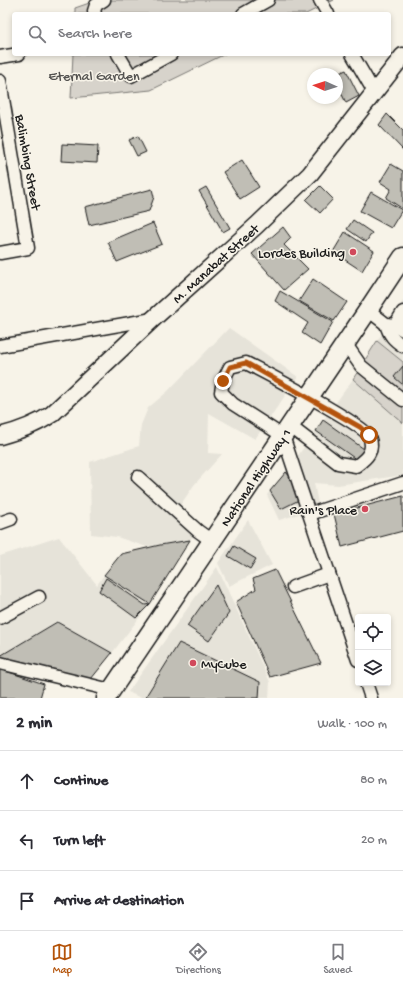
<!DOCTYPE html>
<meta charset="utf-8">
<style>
body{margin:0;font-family:"Gochi Hand",sans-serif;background:#f7f7f7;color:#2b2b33}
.controls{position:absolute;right:12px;bottom:12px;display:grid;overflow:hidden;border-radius:4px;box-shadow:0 2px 6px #0003}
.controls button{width:36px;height:36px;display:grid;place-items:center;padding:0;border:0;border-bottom:1px solid #e1e1e2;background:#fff;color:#2b2b33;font:20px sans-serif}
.compass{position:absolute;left:307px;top:68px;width:36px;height:36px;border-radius:50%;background:#fff;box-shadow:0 2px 6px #0003;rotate:273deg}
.stop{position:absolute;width:12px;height:12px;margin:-9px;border:3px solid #b45309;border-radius:50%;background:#fff}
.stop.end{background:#b45309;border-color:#fff;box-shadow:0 1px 4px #0008}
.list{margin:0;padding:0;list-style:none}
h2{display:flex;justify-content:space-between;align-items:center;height:52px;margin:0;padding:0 16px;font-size:17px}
h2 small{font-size:13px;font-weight:400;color:#7c7c81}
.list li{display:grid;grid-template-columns:26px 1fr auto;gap:12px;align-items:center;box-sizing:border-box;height:60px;padding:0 16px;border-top:1px solid #e1e1e2}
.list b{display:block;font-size:15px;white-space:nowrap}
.list em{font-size:13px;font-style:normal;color:#7c7c81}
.icon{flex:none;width:22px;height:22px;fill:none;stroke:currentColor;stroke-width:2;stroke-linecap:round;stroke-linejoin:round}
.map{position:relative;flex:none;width:403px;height:698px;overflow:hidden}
.search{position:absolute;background:#fff;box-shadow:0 2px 6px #0003;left:12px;right:12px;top:12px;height:44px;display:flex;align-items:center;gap:10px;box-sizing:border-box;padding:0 14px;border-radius:4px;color:#7c7c81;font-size:15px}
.sheet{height:232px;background:#fff}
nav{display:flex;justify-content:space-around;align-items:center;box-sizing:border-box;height:56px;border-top:1px solid #e1e1e2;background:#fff;font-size:11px;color:#7c7c81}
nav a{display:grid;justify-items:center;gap:2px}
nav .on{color:#b45309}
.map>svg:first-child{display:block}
.built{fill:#e6e3d9}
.green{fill:#d7d3cb;stroke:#7a7874}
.building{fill:#c0beb5;stroke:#1c1c1c}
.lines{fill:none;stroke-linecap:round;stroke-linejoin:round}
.minor-casing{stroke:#1c1c1c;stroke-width:15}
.major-casing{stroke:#1c1c1c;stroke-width:19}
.highway-casing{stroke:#1c1c1c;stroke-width:21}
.minor{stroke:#f7f3e8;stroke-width:12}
.major{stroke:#f7f3e8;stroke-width:16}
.highway{stroke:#f7f3e8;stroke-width:18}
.route{stroke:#b45309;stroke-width:5}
.poi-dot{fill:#d1495b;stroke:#f7f3e8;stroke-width:1.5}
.labels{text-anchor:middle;stroke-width:3;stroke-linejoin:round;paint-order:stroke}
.park-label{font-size:14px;fill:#545351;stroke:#f7f3e8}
.street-label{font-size:14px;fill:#1c1c1c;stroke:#f7f3e8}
.poi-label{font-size:14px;fill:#1c1c1c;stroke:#f7f3e8;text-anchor:end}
</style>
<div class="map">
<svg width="403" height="698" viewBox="0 0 403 698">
<rect width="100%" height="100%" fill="#f7f3e8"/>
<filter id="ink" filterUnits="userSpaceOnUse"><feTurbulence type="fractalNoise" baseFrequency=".025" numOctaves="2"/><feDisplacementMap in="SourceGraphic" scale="8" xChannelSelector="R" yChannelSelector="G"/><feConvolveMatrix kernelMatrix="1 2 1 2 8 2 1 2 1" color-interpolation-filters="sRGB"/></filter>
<g filter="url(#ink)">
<g class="built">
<path d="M403 301V362L377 341Z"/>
<path d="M229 328 298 377 255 439 209 413 208 453 222 454 194 485 177 510 201 528 190 540 147 547 117 537 91 534 90 462 139 446 141 425 148 408 167 392Z"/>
<path d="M353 379 403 423V475L338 485 314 483 319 508 279 520 267 495 297 457Z"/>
<path d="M248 520 272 565 229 586 218 563Z"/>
<path d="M59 537 97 585 104 575 150 604 112 653 57 622 0 656V556Z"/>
<path d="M217 567 270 682 269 698H141L128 692Z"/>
</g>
<g class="green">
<path d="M98 0H334L306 14H75V8Z"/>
<path d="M73 54H225L151 90 71 98Z"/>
<path d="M377 341 403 362V423L353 379Z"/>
</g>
<g class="building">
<path d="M346 70 359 96 346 103 337 84V74Z"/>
<path d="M387 114 403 130V150L379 125Z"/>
<path d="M138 136 146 152 137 156 129 140Z"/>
<path d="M62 144 98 146 97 163 61 161Z"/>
<path d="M242 160 259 187 240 199 223 172Z"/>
<path d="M391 164 403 171V209L386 198 391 189 380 182Z"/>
<path d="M320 186 333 199 320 213 306 200Z"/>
<path d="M206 187 230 228 223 232 199 191Z"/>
<path d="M152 189 154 197 149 211 89 225 85 207Z"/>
<path d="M371 192 402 210 391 228 360 211Z"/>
<path d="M353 220 372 233 366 242 347 229Z"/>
<path d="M153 223 162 244 117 262 108 242Z"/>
<path d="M283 227 291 238 284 245 308 269 284 290 252 254Z"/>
<path d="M345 232 374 251 362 271 333 252Z"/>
<path d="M313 279 347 302 334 321 299 301Z"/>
<path d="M280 291 333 322 320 345 302 333 308 323 275 301Z"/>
<path d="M403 366V385L394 377Z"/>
<path d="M323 420 364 449 357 460 316 431Z"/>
<path d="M286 472 295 483 301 499 281 509 270 491Z"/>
<path d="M403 496V531L342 547 334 514Z"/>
<path d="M190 540 150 604 104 575 121 554 160 545Z"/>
<path d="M234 546 256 559 250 569 228 556Z"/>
<path d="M275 570 321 663 270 677 236 602 256 589 253 579Z"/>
<path d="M106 578 145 605 150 604 136 618 99 591Z"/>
<path d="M216 585 229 613 209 641 187 626Z"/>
<path d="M57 622 112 653 91 679 46 672 0 661V656Z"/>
<path d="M179 643 260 682 259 698H151L146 696Z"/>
<path d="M0 669 44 684 40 698H0Z"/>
</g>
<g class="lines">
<g class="minor-casing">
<g id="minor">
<path d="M320 0 328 14"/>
<path d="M95 14 94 11 96 5 104 0"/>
<path d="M243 14 268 0"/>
<path d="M118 54 131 76 171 54"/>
<path d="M352 54 374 92"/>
<path d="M0 57 19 54"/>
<path d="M0 81 28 248 0 253"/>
<path d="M368 310 386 324 395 325 403 330"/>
<path d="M386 324C389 335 394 340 403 346"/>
<path d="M395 325 403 312"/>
<path d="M345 343 361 366 403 400"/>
<path d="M0 346 153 319"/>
<path d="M290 426 338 463 356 466C367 458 375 451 369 436 364 425 264 372 246 363L230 367 223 381 221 392 233 404 283 436 358 660"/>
<path d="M138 477 198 531 212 541"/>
<path d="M310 514 403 483"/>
<path d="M0 523 11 519"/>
<path d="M293 587 329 574"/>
<path d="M0 618 39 597"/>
<path d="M0 663 111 690"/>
<path d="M366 683 371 698"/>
</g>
</g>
<g class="major-casing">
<path id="major" d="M0 436C19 431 36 425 52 414L153 319 257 225 310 174 403 56"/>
</g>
<g class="highway-casing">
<path id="highway" d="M106 698 368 310 403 257"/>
</g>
<use href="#minor" class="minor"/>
<use href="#major" class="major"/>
<use href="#highway" class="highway"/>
</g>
</g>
<g class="lines" filter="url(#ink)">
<path class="route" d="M223 381 230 367 246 363 360 427 369 435"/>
</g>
<g class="poi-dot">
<circle cx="353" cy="252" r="4"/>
<circle cx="365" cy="509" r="4"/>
<circle cx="193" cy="663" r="4"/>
</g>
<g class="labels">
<g class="park-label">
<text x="94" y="80">Eternal Garden</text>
</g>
<g class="street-label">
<text transform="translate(29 162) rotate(80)" y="5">Balimbing Street</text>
<text transform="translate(215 263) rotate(-42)" y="5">M. Manabat Street</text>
<text transform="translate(255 477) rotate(-56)" y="5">National Highway 1</text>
</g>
<g class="poi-label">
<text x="345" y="257">Lordes Building</text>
<text x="357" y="514">Rain's Place</text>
<text x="201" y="668" text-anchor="start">MyCube</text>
</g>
</g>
</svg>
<div class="controls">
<button><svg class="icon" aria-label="locate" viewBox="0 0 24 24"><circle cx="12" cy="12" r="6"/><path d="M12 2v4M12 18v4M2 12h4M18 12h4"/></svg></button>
<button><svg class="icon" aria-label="layers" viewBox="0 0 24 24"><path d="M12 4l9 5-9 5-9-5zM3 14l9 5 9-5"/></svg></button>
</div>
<svg class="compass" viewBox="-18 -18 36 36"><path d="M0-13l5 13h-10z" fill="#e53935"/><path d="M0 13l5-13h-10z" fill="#7c7c81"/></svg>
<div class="stop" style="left:369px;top:435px"></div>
<div class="stop end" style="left:223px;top:381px"></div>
<div class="search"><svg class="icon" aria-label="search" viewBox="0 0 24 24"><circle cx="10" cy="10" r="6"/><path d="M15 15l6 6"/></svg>Search here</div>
</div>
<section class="sheet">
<h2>2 min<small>Walk · 100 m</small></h2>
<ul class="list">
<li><svg class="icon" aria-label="ahead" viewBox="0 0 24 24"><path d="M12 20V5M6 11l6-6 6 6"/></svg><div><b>Continue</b></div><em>80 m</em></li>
<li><svg class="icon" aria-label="left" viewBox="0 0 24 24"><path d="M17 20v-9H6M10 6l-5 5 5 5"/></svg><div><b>Turn left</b></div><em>20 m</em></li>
<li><svg class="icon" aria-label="arrive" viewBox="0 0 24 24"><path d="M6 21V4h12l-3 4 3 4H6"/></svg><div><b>Arrive at destination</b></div></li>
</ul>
</section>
<nav>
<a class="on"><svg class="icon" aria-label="map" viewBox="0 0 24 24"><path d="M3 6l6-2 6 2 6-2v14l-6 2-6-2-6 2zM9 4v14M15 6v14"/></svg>Map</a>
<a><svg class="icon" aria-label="directions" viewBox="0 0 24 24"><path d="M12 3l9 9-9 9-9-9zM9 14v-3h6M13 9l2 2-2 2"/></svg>Directions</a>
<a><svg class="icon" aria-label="saved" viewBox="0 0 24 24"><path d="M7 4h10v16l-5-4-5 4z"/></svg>Saved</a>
</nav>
